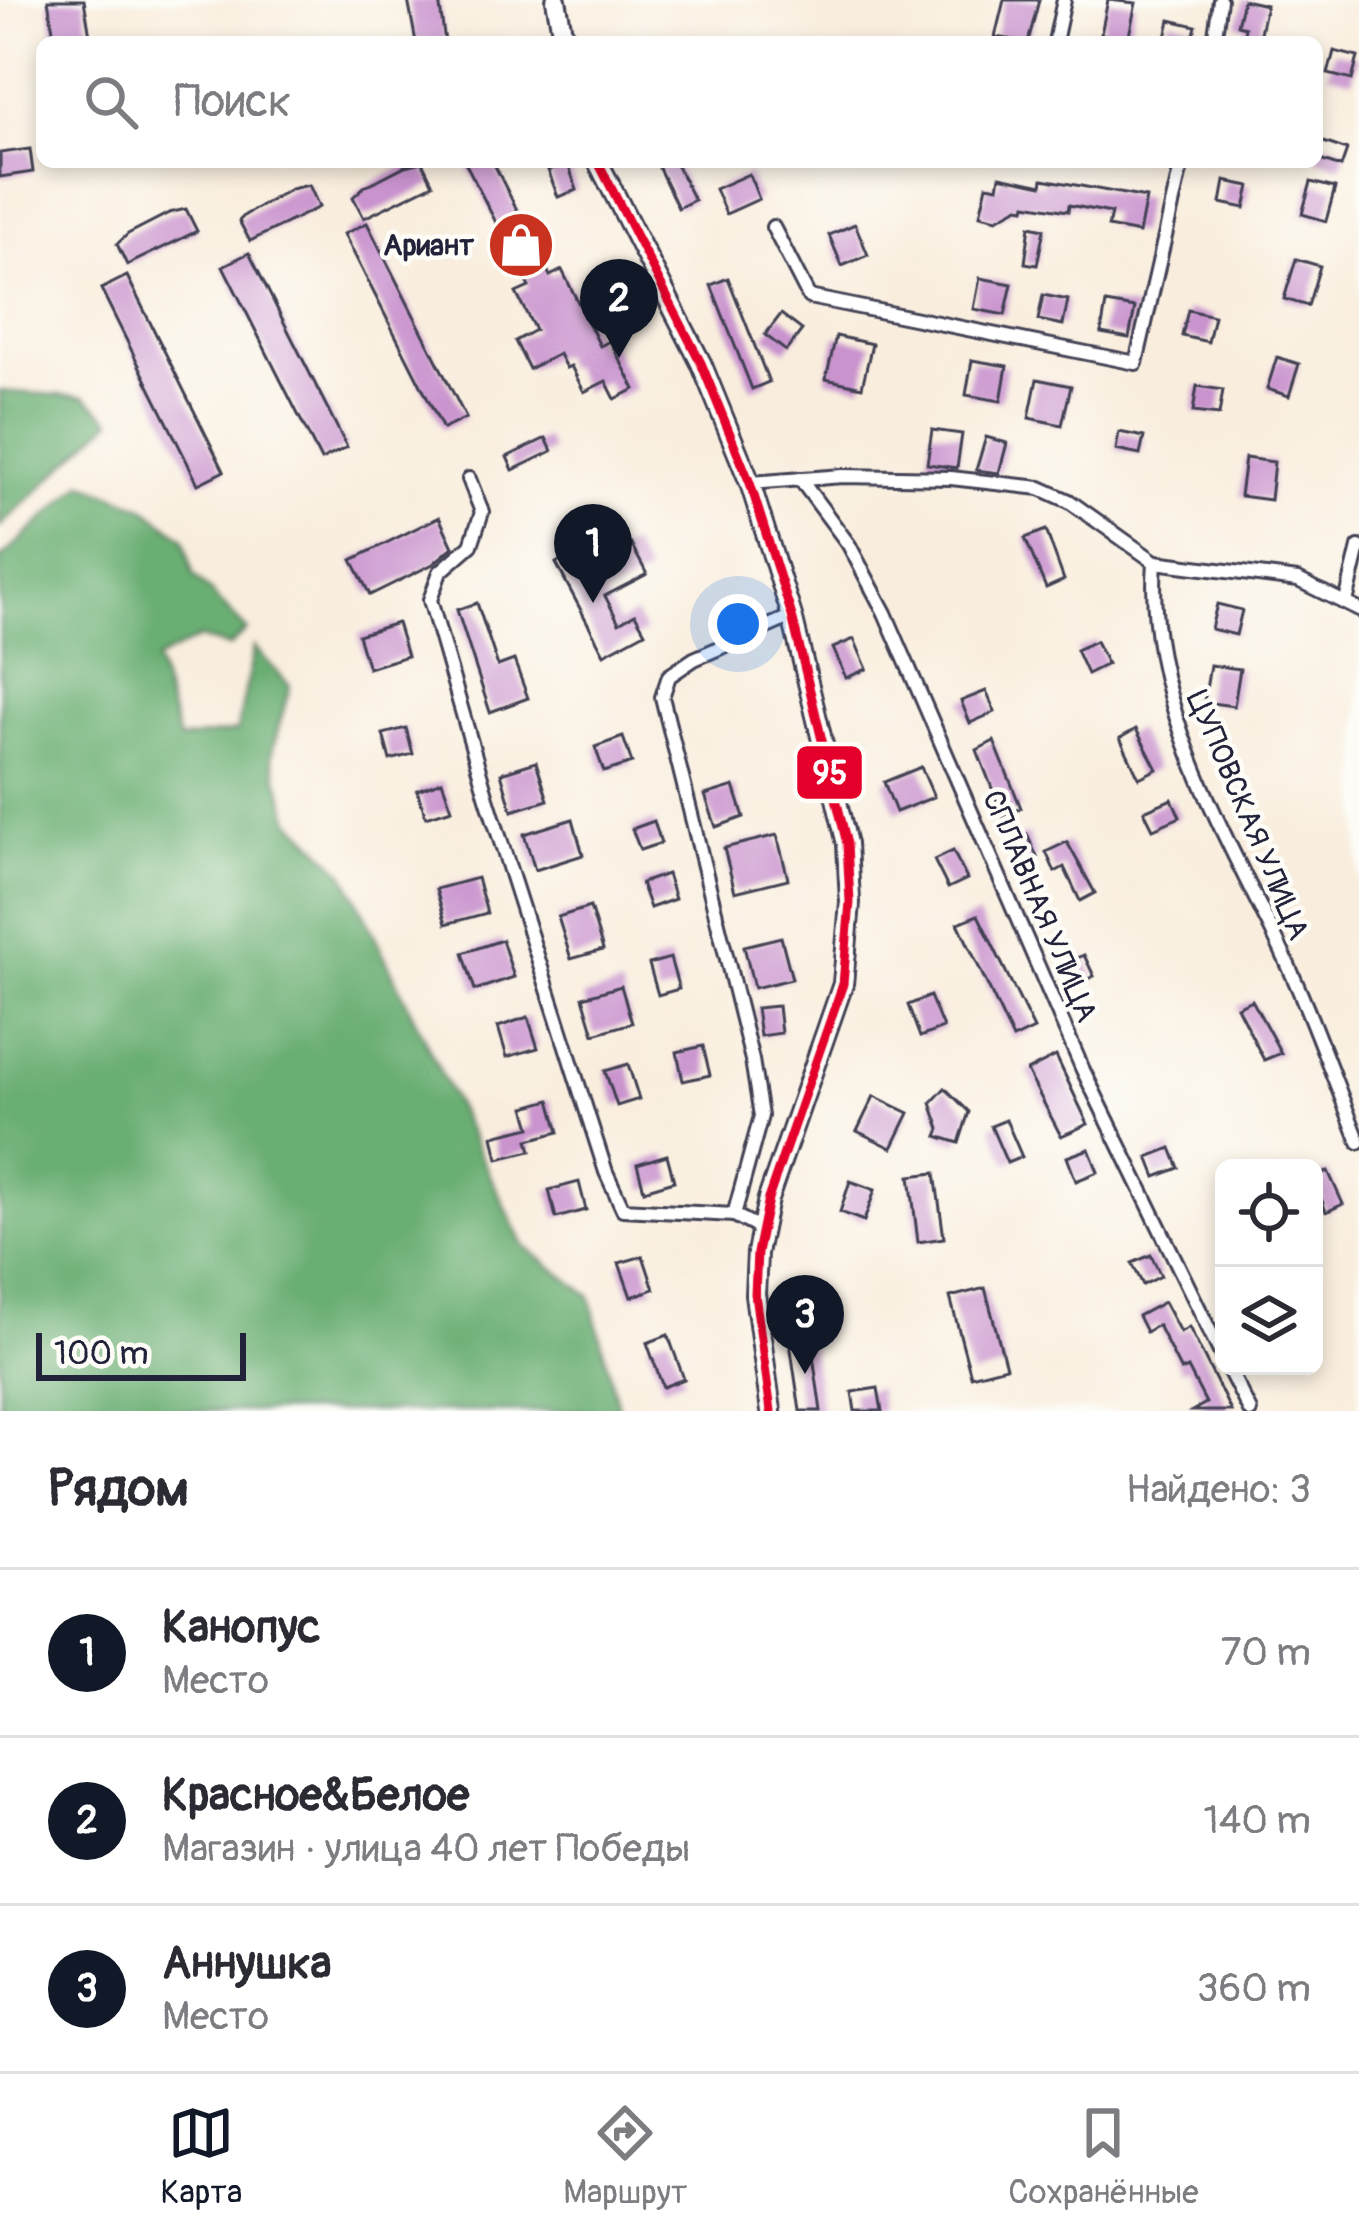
<!DOCTYPE html>
<html lang="ru">
<meta charset="utf-8">
<style>
body{margin:0;font-family:Pangolin,sans-serif;background:#f7f7f7;color:#2b2b33}
.controls{position:absolute;right:36px;bottom:36px;display:grid;overflow:hidden;border-radius:18px;box-shadow:0 6px 18px #0003}
.controls button{width:108px;height:108px;display:grid;place-items:center;padding:0;border:0;border-bottom:3px solid #e1e1e2;background:#fff;color:#2b2b33;font:60px sans-serif}
.scale{position:absolute;left:36px;bottom:30px;width:210px;box-sizing:border-box;padding-left:12px;border:6px solid #22223b;border-top:0;font-size:33px;line-height:42px;white-space:nowrap;color:#22223b;-webkit-text-stroke:9px #fdfcf7;paint-order:stroke}
.you{position:absolute;left:738px;top:624px;width:42px;height:42px;margin:-30px;border:9px solid #fff;border-radius:50%;background:#1a73e8;box-shadow:0 0 0 18px #1a73e833}
.badge{display:grid;place-items:center;width:78px;height:78px;border-radius:50%;background:#111827;color:#fff;font-size:39px;font-weight:700}
.pin{position:absolute;translate:-50% -99px;filter:drop-shadow(0 3px 6px #0008)}
.pin::after{content:'';position:absolute;top:63px;width:42px;height:36px;background:inherit;clip-path:polygon(0 0,100% 0,50% 100%)}
.list{margin:0;padding:0;list-style:none}
h2{display:flex;justify-content:space-between;align-items:center;height:156px;margin:0;padding:0 48px;font-size:51px}
h2 small{font-size:39px;font-weight:400;color:#7c7c81}
.list li{display:grid;grid-template-columns:78px 1fr auto;gap:36px;align-items:center;box-sizing:border-box;height:168px;padding:0 48px;border-top:3px solid #e1e1e2}
.list b{display:block;font-size:45px;white-space:nowrap}
.list p{margin:0;font-size:39px;white-space:nowrap;color:#7c7c81}
.list em{font-size:39px;font-style:normal;color:#7c7c81}
.icon{flex:none;width:66px;height:66px;fill:none;stroke:currentColor;stroke-width:2;stroke-linecap:round;stroke-linejoin:round}
.map{position:relative;flex:none;width:1359px;height:1411px;overflow:hidden}
.search{position:absolute;background:#fff;box-shadow:0 6px 18px #0003;left:36px;right:36px;top:36px;height:132px;display:flex;align-items:center;gap:30px;box-sizing:border-box;padding:0 42px;border-radius:18px;color:#7c7c81;font-size:45px}
.sheet{height:660px;background:#fff}
nav{display:flex;justify-content:space-around;align-items:center;box-sizing:border-box;height:168px;border-top:3px solid #e1e1e2;background:#fff;font-size:33px;color:#7c7c81}
nav a{display:grid;justify-items:center;gap:6px}
nav .on{color:#111827}
.map>svg:first-child{display:block}
.forest{fill:#69ae72;stroke:#466856;stroke-width:3}
.building{fill:#c993ce}
.lines{fill:none;stroke-linecap:round;stroke-linejoin:round}
.street-casing{stroke:#424153;stroke-width:18}
.secondary-casing{stroke:#424153;stroke-width:24}
.street{stroke:#fff;stroke-width:12}
.secondary{stroke:#fff;stroke-width:18}
.bus-1-casing{stroke:#fdfcf7;stroke-width:18}
.bus-1{stroke:#e4002b;stroke-width:9}
.labels{text-anchor:middle;stroke-width:9;stroke-linejoin:round;paint-order:stroke}
.poi-label{font-size:30px;font-weight:bold;fill:#22223b;stroke:#fdfcf7;text-anchor:end}
.street-label{font-size:30px;fill:#22223b;stroke:#fdfcf7}
.line-badge{stroke:#fdfcf7;stroke-width:4.5}
.badge-label{font-size:33px;text-anchor:middle;font-weight:bold;fill:#fff}
</style>
<div class="map">
<svg width="1359" height="1411" viewBox="0 0 1359 1411">
<rect width="100%" height="100%" fill="#fdfcf7"/>
<filter id="ink" filterUnits="userSpaceOnUse"><feTurbulence type="fractalNoise" baseFrequency=".00833" numOctaves="2"/><feDisplacementMap in="SourceGraphic" scale="24" xChannelSelector="R" yChannelSelector="G"/><feConvolveMatrix kernelMatrix="1 2 1 2 8 2 1 2 1" color-interpolation-filters="sRGB"/></filter>
<filter id="wash" filterUnits="userSpaceOnUse"><feTurbulence type="fractalNoise" baseFrequency=".004" numOctaves="4" result="noise"/><feDisplacementMap in="SourceGraphic" scale="48" xChannelSelector="R" yChannelSelector="G"/><feGaussianBlur stdDeviation="2.7" result="paint"/><feColorMatrix in="noise" values="0 0 0 0 0 0 0 0 0 0 0 0 0 0 0 0 0 1.4 0 .05"/><feComposite in="paint" operator="in"/></filter>
<g filter="url(#wash)">
<rect width="100%" height="100%" fill="#f9eede"/>
<g class="forest">
<path d="M0 391 85 397 112 420 0 527Z"/>
<path d="M83 483 144 507 184 538 193 574 247 630 229 647 199 638 156 660 179 740 237 731 254 647 290 686 271 755 291 820 345 874 524 1246 590 1296 619 1411H0V559Z"/>
</g>
<g id="blocks">
<g class="building">
<path d="M48 0H84L91 42H55Z"/>
<path d="M408 0H439L445 42H416Z"/>
<path d="M1004 0H1039L1028 42 995 37Z"/>
<path d="M1108 0 1136 3 1128 40 1101 34Z"/>
<path d="M1243 0 1266 5 1258 42H1243L1245 27 1237 25Z"/>
<path d="M1170 20 1196 26 1192 42H1165Z"/>
<path d="M1334 51 1358 57 1352 80 1328 74Z"/>
<path d="M1321 141 1347 150 1341 167 1317 159Z"/>
<path d="M30 149 33 172 0 177V153Z"/>
<path d="M422 162 433 184 364 218 353 197 364 187 405 166Z"/>
<path d="M465 162H493L550 276 562 270 600 346 610 341 635 389 615 399 606 381 584 392 571 366 566 368 559 354 529 369 515 341 535 330 516 293 529 287Z"/>
<path d="M656 162H675L694 200 678 208Z"/>
<path d="M568 164 577 190 558 197 548 170Z"/>
<path d="M749 174 759 199 726 214 715 189Z"/>
<path d="M1000 176 1042 185 1043 179 1146 198 1139 233 1108 227 1111 213 1069 205 1068 211 1026 204 1025 208 1019 207 997 219 980 215 987 185 998 187Z"/>
<path d="M1225 181 1250 186 1245 208 1221 203Z"/>
<path d="M1311 182 1335 188 1326 221 1302 214Z"/>
<path d="M309 185 319 207 250 241 239 221 245 215 291 189Z"/>
<path d="M186 209 197 231 127 265 117 244 128 234 169 213Z"/>
<path d="M367 223 466 418 443 429 344 234Z"/>
<path d="M855 224 868 255 842 266 829 235Z"/>
<path d="M1030 226 1044 229 1037 265 1025 263Z"/>
<path d="M249 253 347 447 321 460 223 266Z"/>
<path d="M1296 259 1320 266 1308 306 1284 299Z"/>
<path d="M127 276 224 471 198 484 101 289Z"/>
<path d="M728 278 769 382 752 389 711 285Z"/>
<path d="M980 278 1012 284 1005 315 974 309Z"/>
<path d="M1043 295 1068 300 1063 325 1038 320Z"/>
<path d="M1106 303 1135 308 1129 338 1101 333Z"/>
<path d="M1188 310 1214 316 1208 342 1182 336Z"/>
<path d="M781 314 802 330 786 351 765 335Z"/>
<path d="M836 336 872 344 862 387 826 379Z"/>
<path d="M1277 357 1299 364 1289 396 1267 389Z"/>
<path d="M972 360 1007 366 1001 401 966 395Z"/>
<path d="M1037 379 1071 386 1062 425 1029 418Z"/>
<path d="M1197 386 1223 390 1219 415 1193 412Z"/>
<path d="M932 430 962 434 957 468 927 464Z"/>
<path d="M1119 432 1144 437 1140 455 1116 450Z"/>
<path d="M986 437 1007 443 999 473 976 470Z"/>
<path d="M546 438 552 451 513 470 507 457Z"/>
<path d="M1245 458 1274 462 1270 500 1240 496Z"/>
<path d="M439 517 453 547 433 564 370 595 352 560Z"/>
<path d="M1046 530 1064 580 1046 588 1025 538Z"/>
<path d="M631 544 647 574 605 596 619 623 635 614 645 632 604 654 556 563 580 550 588 567Z"/>
<path d="M477 603 498 666 514 660 528 698 490 712 457 610Z"/>
<path d="M1217 604 1242 610 1236 635 1211 629Z"/>
<path d="M397 623 407 656 368 668 358 635Z"/>
<path d="M854 639 867 669 846 678 833 648Z"/>
<path d="M1096 641 1107 664 1087 674 1076 650Z"/>
<path d="M1210 665 1240 669 1234 706 1204 702Z"/>
<path d="M986 691 995 712 970 723 961 701Z"/>
<path d="M406 728 413 754 390 760 383 734Z"/>
<path d="M1136 729 1157 769 1139 778 1120 738Z"/>
<path d="M623 737 632 763 604 772 595 747Z"/>
<path d="M994 741 1021 808 1003 816 977 750Z"/>
<path d="M536 762 548 800 512 811 501 773Z"/>
<path d="M921 767 934 797 896 812 884 782Z"/>
<path d="M442 781 452 809 426 817 417 790Z"/>
<path d="M734 786 744 817 716 827 705 795Z"/>
<path d="M1172 799 1180 817 1153 829 1144 811Z"/>
<path d="M573 819 583 855 535 870 524 834Z"/>
<path d="M654 821 661 843 640 850 632 829Z"/>
<path d="M1027 834 1037 857 1020 864 1011 841Z"/>
<path d="M777 835 788 879 735 892 724 848Z"/>
<path d="M1067 842 1095 893 1080 901 1064 867 1055 872 1046 852Z"/>
<path d="M953 851 967 879 948 888 934 860Z"/>
<path d="M667 874 675 899 650 908 641 883Z"/>
<path d="M477 878 487 913 446 924 436 889Z"/>
<path d="M590 907 603 950 571 959 558 917Z"/>
<path d="M978 915 1034 1029 1013 1039 958 923Z"/>
<path d="M781 937 792 979 754 988 744 946Z"/>
<path d="M502 940 514 977 475 990 463 953Z"/>
<path d="M1084 955 1094 976 1075 985 1065 963Z"/>
<path d="M670 958 679 989 658 995 649 964Z"/>
<path d="M621 986 632 1023 594 1034 583 997Z"/>
<path d="M930 996 943 1028 920 1037 908 1005Z"/>
<path d="M1252 1000 1281 1053 1264 1060 1237 1007Z"/>
<path d="M778 1006 781 1033 760 1036 756 1008Z"/>
<path d="M528 1017 538 1048 507 1057 498 1027Z"/>
<path d="M703 1046 710 1075 683 1081 677 1052Z"/>
<path d="M1056 1056 1088 1124 1061 1136 1027 1071Z"/>
<path d="M628 1064 639 1099 617 1106 605 1071Z"/>
<path d="M945 1088 969 1112 959 1143 937 1136 940 1129 931 1103Z"/>
<path d="M874 1096 909 1113 892 1148 857 1131Z"/>
<path d="M550 1100 559 1132 528 1140 531 1151 498 1159 493 1136 531 1127 525 1107Z"/>
<path d="M1006 1120 1022 1157 1007 1163 991 1126Z"/>
<path d="M1171 1148 1179 1168 1156 1177 1148 1157Z"/>
<path d="M1089 1149 1098 1172 1076 1181 1067 1157Z"/>
<path d="M667 1155 674 1181 644 1190 637 1164Z"/>
<path d="M1328 1171 1343 1204 1326 1212 1314 1178Z"/>
<path d="M935 1173 944 1238 918 1242 910 1176Z"/>
<path d="M850 1181 875 1190 864 1221 840 1212Z"/>
<path d="M579 1182 586 1210 556 1218 549 1190Z"/>
<path d="M1151 1255 1161 1276 1143 1285 1132 1263Z"/>
<path d="M643 1256 654 1289 631 1297 619 1263Z"/>
<path d="M985 1288 1006 1367 971 1376 950 1297Z"/>
<path d="M808 1293 811 1314H807L821 1411H800L789 1336 794 1335 788 1295Z"/>
<path d="M1164 1302 1180 1332 1189 1327 1231 1411H1192L1206 1403 1188 1368 1181 1371 1158 1325 1146 1332 1138 1316Z"/>
<path d="M668 1335 684 1379 663 1387 647 1343Z"/>
<path d="M878 1388 882 1411H855L852 1392Z"/>
</g>
</g>
</g>
<g filter="url(#ink)">
<use href="#blocks" fill-opacity="0" stroke="#424153" stroke-width="3"/>
<g class="lines">
<g class="street-casing">
<g id="street">
<path d="M1055 42 1064 0"/>
<path d="M1214 42 1220 0"/>
<path d="M773 227 809 297 1136 363 1182 162"/>
<path d="M469 479 482 512 471 545 440 572 430 600 487 798 606 1172 623 1209 734 1215"/>
<path d="M800 479 849 545 885 613 1083 1070 1224 1360"/>
<path d="M750 483 843 476 951 478 1040 488 1069 501 1155 562C1145 691 1216 818 1272 931 1306 999 1331 1072 1359 1142"/>
<path d="M1155 562 1298 580 1359 610"/>
<path d="M1346 602 1359 547"/>
<path d="M761 1229 734 1215 761 1116 752 1060 662 697 669 676 694 659 792 616"/>
<path d="M1227 1366 1250 1411"/>
</g>
</g>
<g class="secondary-casing">
<g id="secondary">
<path d="M556 0 564 42"/>
<path d="M598 162 701 363 750 483 792 616 847 844 850 902 843 984 768 1199 757 1253 755 1294 771 1411"/>
</g>
</g>
<use href="#street" class="street"/>
<use href="#secondary" class="secondary"/>
<g class="bus-1-casing">
<path id="bus-1" d="M598 162 701 363 750 483 792 616 847 844 850 902 843 984 768 1199 757 1253 755 1294 771 1411"/>
</g>
<use href="#bus-1" class="bus-1"/>
</g>
</g>
<defs>
<g id="shop-disc" transform="scale(3.45)"><circle r="9.5" fill="#c8321e" stroke="#fdfcf7"/><path d="M-5-2.5h2.3a2.7 3.5 0 0 1 5.4 0H5L5.5 6h-11ZM-1.5-2.5h3a1.5 2.3 0 0 0-3 0Z" fill="#fff"/></g>
</defs>
<g fill-rule="evenodd">
<use href="#shop-disc" x="521" y="245"/>
</g>
<g class="labels">
<g class="poi-label">
<text x="474" y="255">Ариант</text>
</g>
<g class="street-label">
<text transform="translate(1248 815) rotate(67)" y="10">ЦУПОВСКАЯ УЛИЦА</text>
<text transform="translate(1040 906) rotate(67)" y="10">СПЛАВНАЯ УЛИЦА</text>
</g>
</g>
<rect class="line-badge" x="795" y="744" width="69" height="57" rx="12" fill="#e4002b"/>
<g class="badge-label">
<text x="830" y="784">95</text>
</g>
</svg>
<div class="controls">
<button><svg class="icon" aria-label="locate" viewBox="0 0 24 24"><circle cx="12" cy="12" r="6"/><path d="M12 2v4M12 18v4M2 12h4M18 12h4"/></svg></button>
<button><svg class="icon" aria-label="layers" viewBox="0 0 24 24"><path d="M12 4l9 5-9 5-9-5zM3 14l9 5 9-5"/></svg></button>
</div>
<div class="scale">100 m</div>
<div class="you"></div>
<div class="pin badge" style="left:593px;top:603px">1</div>
<div class="pin badge" style="left:619px;top:358px">2</div>
<div class="pin badge" style="left:805px;top:1374px">3</div>
<div class="search"><svg class="icon" aria-label="search" viewBox="0 0 24 24"><circle cx="10" cy="10" r="6"/><path d="M15 15l6 6"/></svg>Поиск</div>
</div>
<section class="sheet">
<h2>Рядом<small>Найдено: 3</small></h2>
<ul class="list">
<li><span class="badge">1</span><div><b>Канопус</b><p>Место</p></div><em>70 m</em></li>
<li><span class="badge">2</span><div><b>Красное&amp;Белое</b><p>Магазин · улица 40 лет Победы</p></div><em>140 m</em></li>
<li><span class="badge">3</span><div><b>Аннушка</b><p>Место</p></div><em>360 m</em></li>
</ul>
</section>
<nav>
<a class="on"><svg class="icon" aria-label="map" viewBox="0 0 24 24"><path d="M3 6l6-2 6 2 6-2v14l-6 2-6-2-6 2zM9 4v14M15 6v14"/></svg>Карта</a>
<a><svg class="icon" aria-label="directions" viewBox="0 0 24 24"><path d="M12 3l9 9-9 9-9-9zM9 14v-3h6M13 9l2 2-2 2"/></svg>Маршрут</a>
<a><svg class="icon" aria-label="saved" viewBox="0 0 24 24"><path d="M7 4h10v16l-5-4-5 4z"/></svg>Сохранённые</a>
</nav>
